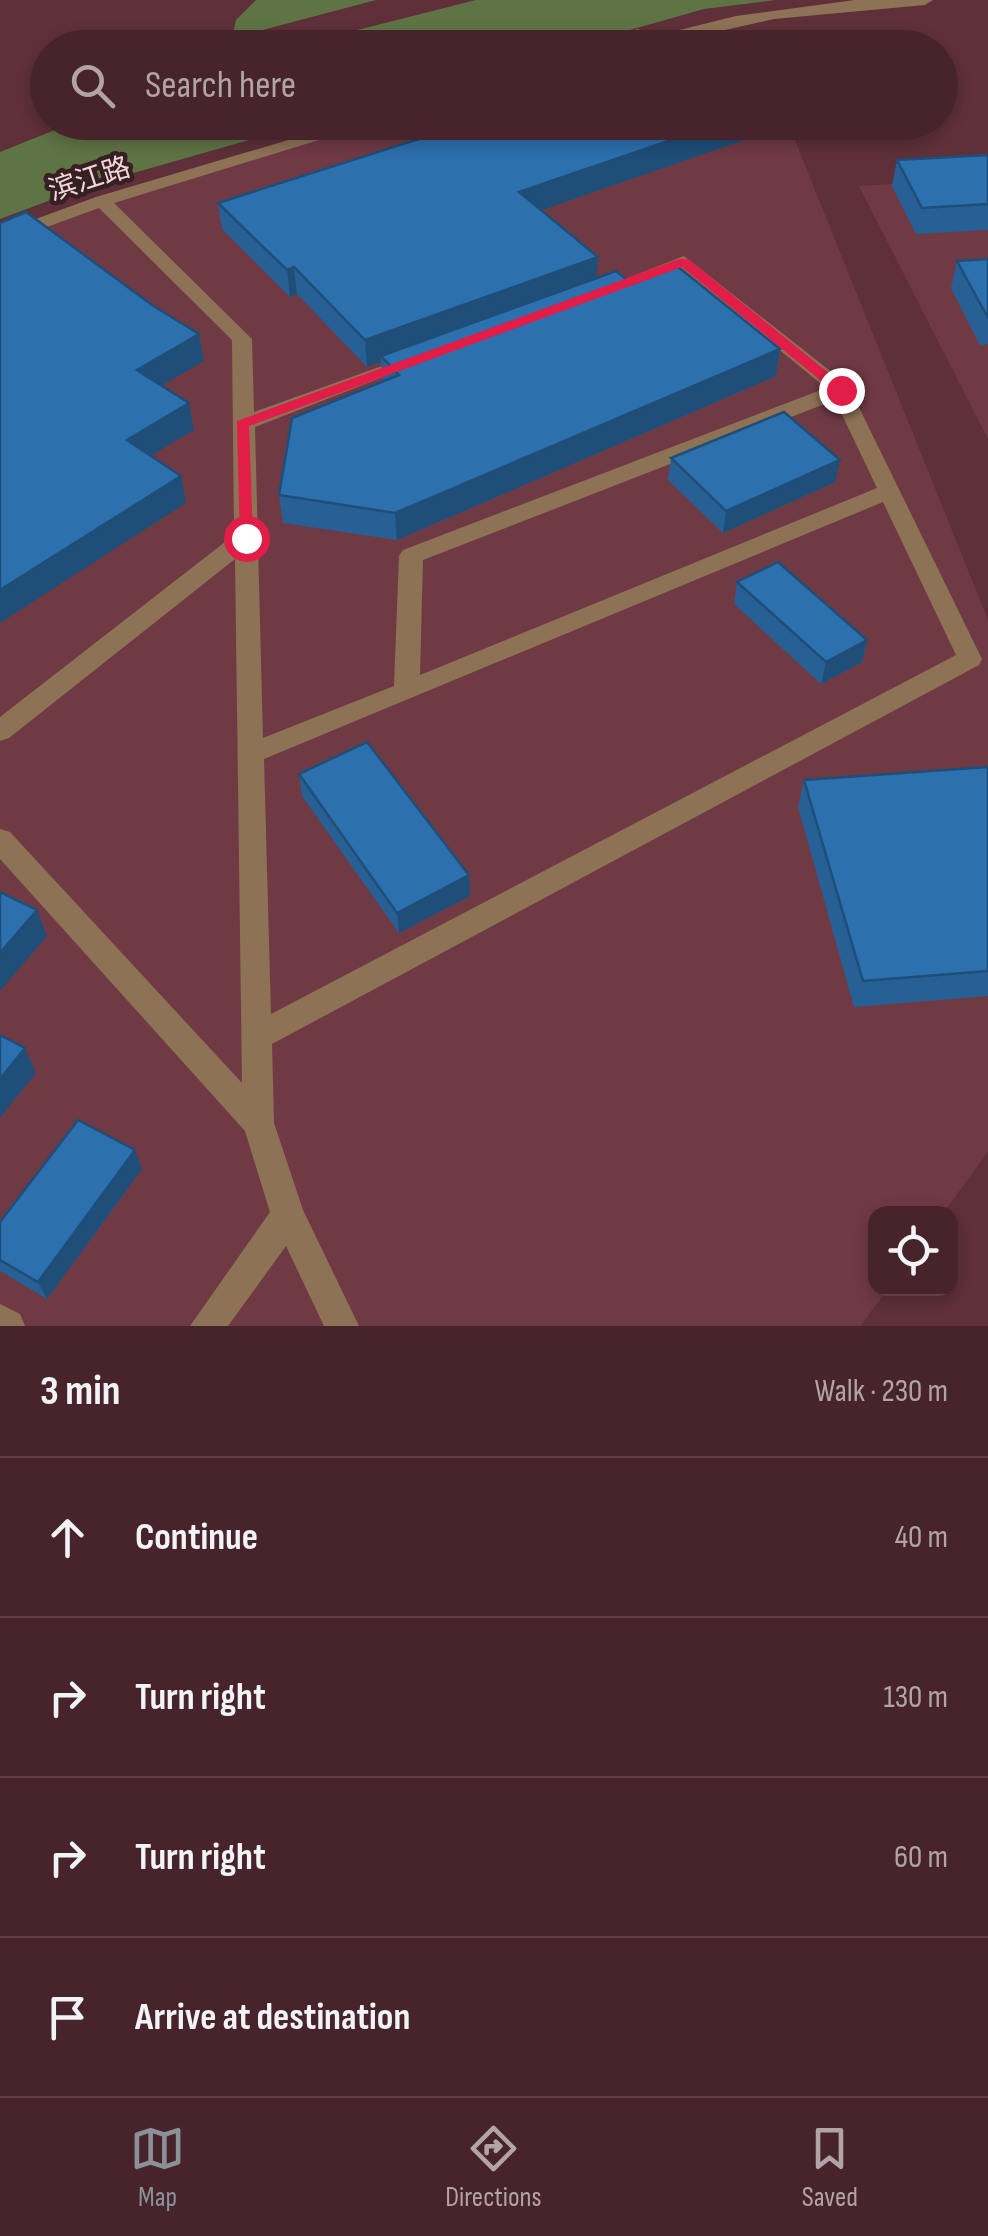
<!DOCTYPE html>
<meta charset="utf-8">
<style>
body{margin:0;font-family:"Sofia Sans Condensed","Noto Sans SC",sans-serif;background:#513037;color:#f1f3f6}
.controls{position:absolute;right:30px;bottom:30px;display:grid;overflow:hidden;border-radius:20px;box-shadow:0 5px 15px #0003}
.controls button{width:90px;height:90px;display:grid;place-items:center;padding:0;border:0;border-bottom:2px solid #5f4147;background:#47242b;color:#f1f3f6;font:50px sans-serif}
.stop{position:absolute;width:30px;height:30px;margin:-22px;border:8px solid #e11d48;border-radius:50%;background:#fff}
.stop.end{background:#e11d48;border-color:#fff;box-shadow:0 2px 10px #0008}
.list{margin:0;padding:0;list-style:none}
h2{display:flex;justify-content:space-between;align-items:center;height:130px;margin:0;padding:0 40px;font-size:42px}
h2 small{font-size:32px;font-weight:400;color:#b0a4a9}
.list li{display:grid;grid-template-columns:65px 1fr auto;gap:30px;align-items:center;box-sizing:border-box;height:160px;padding:0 40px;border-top:2px solid #5f4147}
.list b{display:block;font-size:38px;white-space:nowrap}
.list em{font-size:32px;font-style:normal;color:#b0a4a9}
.icon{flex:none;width:55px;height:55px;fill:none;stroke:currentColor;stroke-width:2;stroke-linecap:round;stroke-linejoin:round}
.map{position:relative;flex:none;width:988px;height:1326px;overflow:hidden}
.search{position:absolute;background:#47242b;box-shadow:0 5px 15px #0003;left:30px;right:30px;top:30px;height:110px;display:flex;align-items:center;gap:25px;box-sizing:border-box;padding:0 35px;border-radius:55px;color:#b0a4a9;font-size:38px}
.sheet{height:770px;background:#47242b}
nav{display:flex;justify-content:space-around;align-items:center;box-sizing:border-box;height:140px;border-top:2px solid #5f4147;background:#47242b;font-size:28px;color:#b0a4a9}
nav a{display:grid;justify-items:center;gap:5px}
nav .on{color:#8c9099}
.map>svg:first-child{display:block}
.built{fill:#703a45}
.green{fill:#5f7445}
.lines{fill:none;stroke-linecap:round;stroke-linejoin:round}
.minor{fill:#8d7256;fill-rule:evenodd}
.wall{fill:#266095}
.shaded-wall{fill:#1f4e79}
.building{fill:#2c70ad;stroke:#1f4e79;stroke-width:2.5}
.route{fill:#e11d48}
.labels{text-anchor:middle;stroke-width:9;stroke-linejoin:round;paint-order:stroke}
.far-street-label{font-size:28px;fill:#f4d6da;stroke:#362024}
</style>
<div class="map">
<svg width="988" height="1326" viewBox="0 0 988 1326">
<rect width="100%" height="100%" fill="#5f3039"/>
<g class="built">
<path d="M369 123H788L988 620V1152L943 1213 876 1214V1288L888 1289 860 1326H0V238Z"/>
<path d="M988 178V439L859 186Z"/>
</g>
<g class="green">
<path d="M256 0H376L232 38 236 20Z"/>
<path d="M476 0H776L704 9 570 47H290Z"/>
<path d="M75 122H308V123L88 186 0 219V152Z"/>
</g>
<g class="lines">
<g class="minor">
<path d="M855 0H933L925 5 774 19 645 48H585L638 29 646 34 627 43 736 16Z"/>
<path d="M349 122H377L114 203 252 339 254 412 407 357 414 355 424 361 255 427 263 738 394 686 399 556 403 550 826 388 681 269 604 298 597 300 587 294 684 256 848 385 982 659 979 665 272 1044 274 1123 303 1210 359 1326H324L286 1246 228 1326H190L270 1212 245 1131 0 859V829L10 832 242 1083 235 559 9 738 0 741V717L234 535 232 340 99 208 0 244V232L96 197ZM835 400 877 488 420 675 423 560ZM883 502 956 655 271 1014 264 759Z"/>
<path d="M0 1304 20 1314 25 1326H0Z"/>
</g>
</g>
<g class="wall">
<path d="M767 132 541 210 597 278 632 284 780 349 776 376 397 540 283 523 279 495 383 382 381 362 367 367 297 294 290 297 222 229 218 203Z"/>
<path d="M988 155V230L916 234 892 186 897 160Z"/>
<path d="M988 259V344L980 345 951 288 957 261Z"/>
<path d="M671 458 835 482 723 533 668 480Z"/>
<path d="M737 582 867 640 862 662 821 684 734 604Z"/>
<path d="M988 767V996L854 1007 798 807 804 780Z"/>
<path d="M299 774 469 875 470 896 399 933 302 796Z"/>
<path d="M142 1169 47 1299 0 1271V1222Z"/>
</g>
<g class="shaded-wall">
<path d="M724 122H769L767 132 519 218V192Z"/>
<path d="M598 257 596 283 381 356V362L367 367 365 340Z"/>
<path d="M294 267 297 294 290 297 287 270Z"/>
<path d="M199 334 204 361 142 397 137 370Z"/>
<path d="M780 349 776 376 397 540 395 513Z"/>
<path d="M189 403 194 430 132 467 127 440Z"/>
<path d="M840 460 835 482 723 533 726 511Z"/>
<path d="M181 476 186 503 0 623V590Z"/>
<path d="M867 640 862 662 821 684 826 662Z"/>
<path d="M469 875 470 896 399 933 397 913Z"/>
<path d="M37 910 47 936 0 991V953Z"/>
<path d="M25 1048 36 1073 0 1118V1079Z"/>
<path d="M135 1150 142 1169 47 1299 38 1282Z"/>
</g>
<g class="building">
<path d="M472 122H724L519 192 598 257 365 340 294 267 287 270 218 203Z"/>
<path d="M988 155V204L922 208 897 160Z"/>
<path d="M26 212 152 305 199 334 137 370 189 403 127 440 181 476 0 590V223Z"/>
<path d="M988 259V318L957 261Z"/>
<path d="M677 266 780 349 395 513 279 495 292 418 399 375 381 356 616 271 632 284Z"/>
<path d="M784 412 840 460 726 511 671 458Z"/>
<path d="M778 562 867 640 826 662 737 582Z"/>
<path d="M367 742 469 875 397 913 299 774Z"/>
<path d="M988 767V971L863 981 804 780Z"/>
<path d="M0 892 37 910 0 953Z"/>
<path d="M0 1035 25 1048 0 1079Z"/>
<path d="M78 1120 135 1150 38 1282 0 1260V1222Z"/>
</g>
<path class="route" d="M679 259H688L846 387V393H836L682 267 249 426 253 538 240 542 237 421Z"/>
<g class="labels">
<g class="far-street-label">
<text transform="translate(89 178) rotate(-18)" y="10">滨江路</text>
</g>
</g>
</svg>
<div class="controls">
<button><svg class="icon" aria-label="locate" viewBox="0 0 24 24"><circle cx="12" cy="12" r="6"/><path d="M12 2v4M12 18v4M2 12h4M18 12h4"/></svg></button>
</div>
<div class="stop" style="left:246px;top:538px"></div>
<div class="stop end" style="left:841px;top:390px"></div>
<div class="search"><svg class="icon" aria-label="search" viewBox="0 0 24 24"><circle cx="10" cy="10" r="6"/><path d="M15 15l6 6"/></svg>Search here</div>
</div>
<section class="sheet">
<h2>3 min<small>Walk · 230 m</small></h2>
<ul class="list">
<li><svg class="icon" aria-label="ahead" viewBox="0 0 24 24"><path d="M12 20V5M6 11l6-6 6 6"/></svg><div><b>Continue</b></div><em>40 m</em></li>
<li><svg class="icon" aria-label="right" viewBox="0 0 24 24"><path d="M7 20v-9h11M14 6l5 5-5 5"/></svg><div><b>Turn right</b></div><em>130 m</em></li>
<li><svg class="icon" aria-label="right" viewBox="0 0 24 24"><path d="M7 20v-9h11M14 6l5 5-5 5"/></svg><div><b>Turn right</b></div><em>60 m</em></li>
<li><svg class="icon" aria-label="arrive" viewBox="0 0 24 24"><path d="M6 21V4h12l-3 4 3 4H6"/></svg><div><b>Arrive at destination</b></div></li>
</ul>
</section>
<nav>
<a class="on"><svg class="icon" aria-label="map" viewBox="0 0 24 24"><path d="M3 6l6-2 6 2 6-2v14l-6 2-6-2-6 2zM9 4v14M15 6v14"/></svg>Map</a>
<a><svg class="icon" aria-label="directions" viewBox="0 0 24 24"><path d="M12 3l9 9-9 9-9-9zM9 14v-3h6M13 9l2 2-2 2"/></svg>Directions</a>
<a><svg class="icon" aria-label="saved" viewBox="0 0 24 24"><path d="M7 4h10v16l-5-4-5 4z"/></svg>Saved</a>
</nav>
